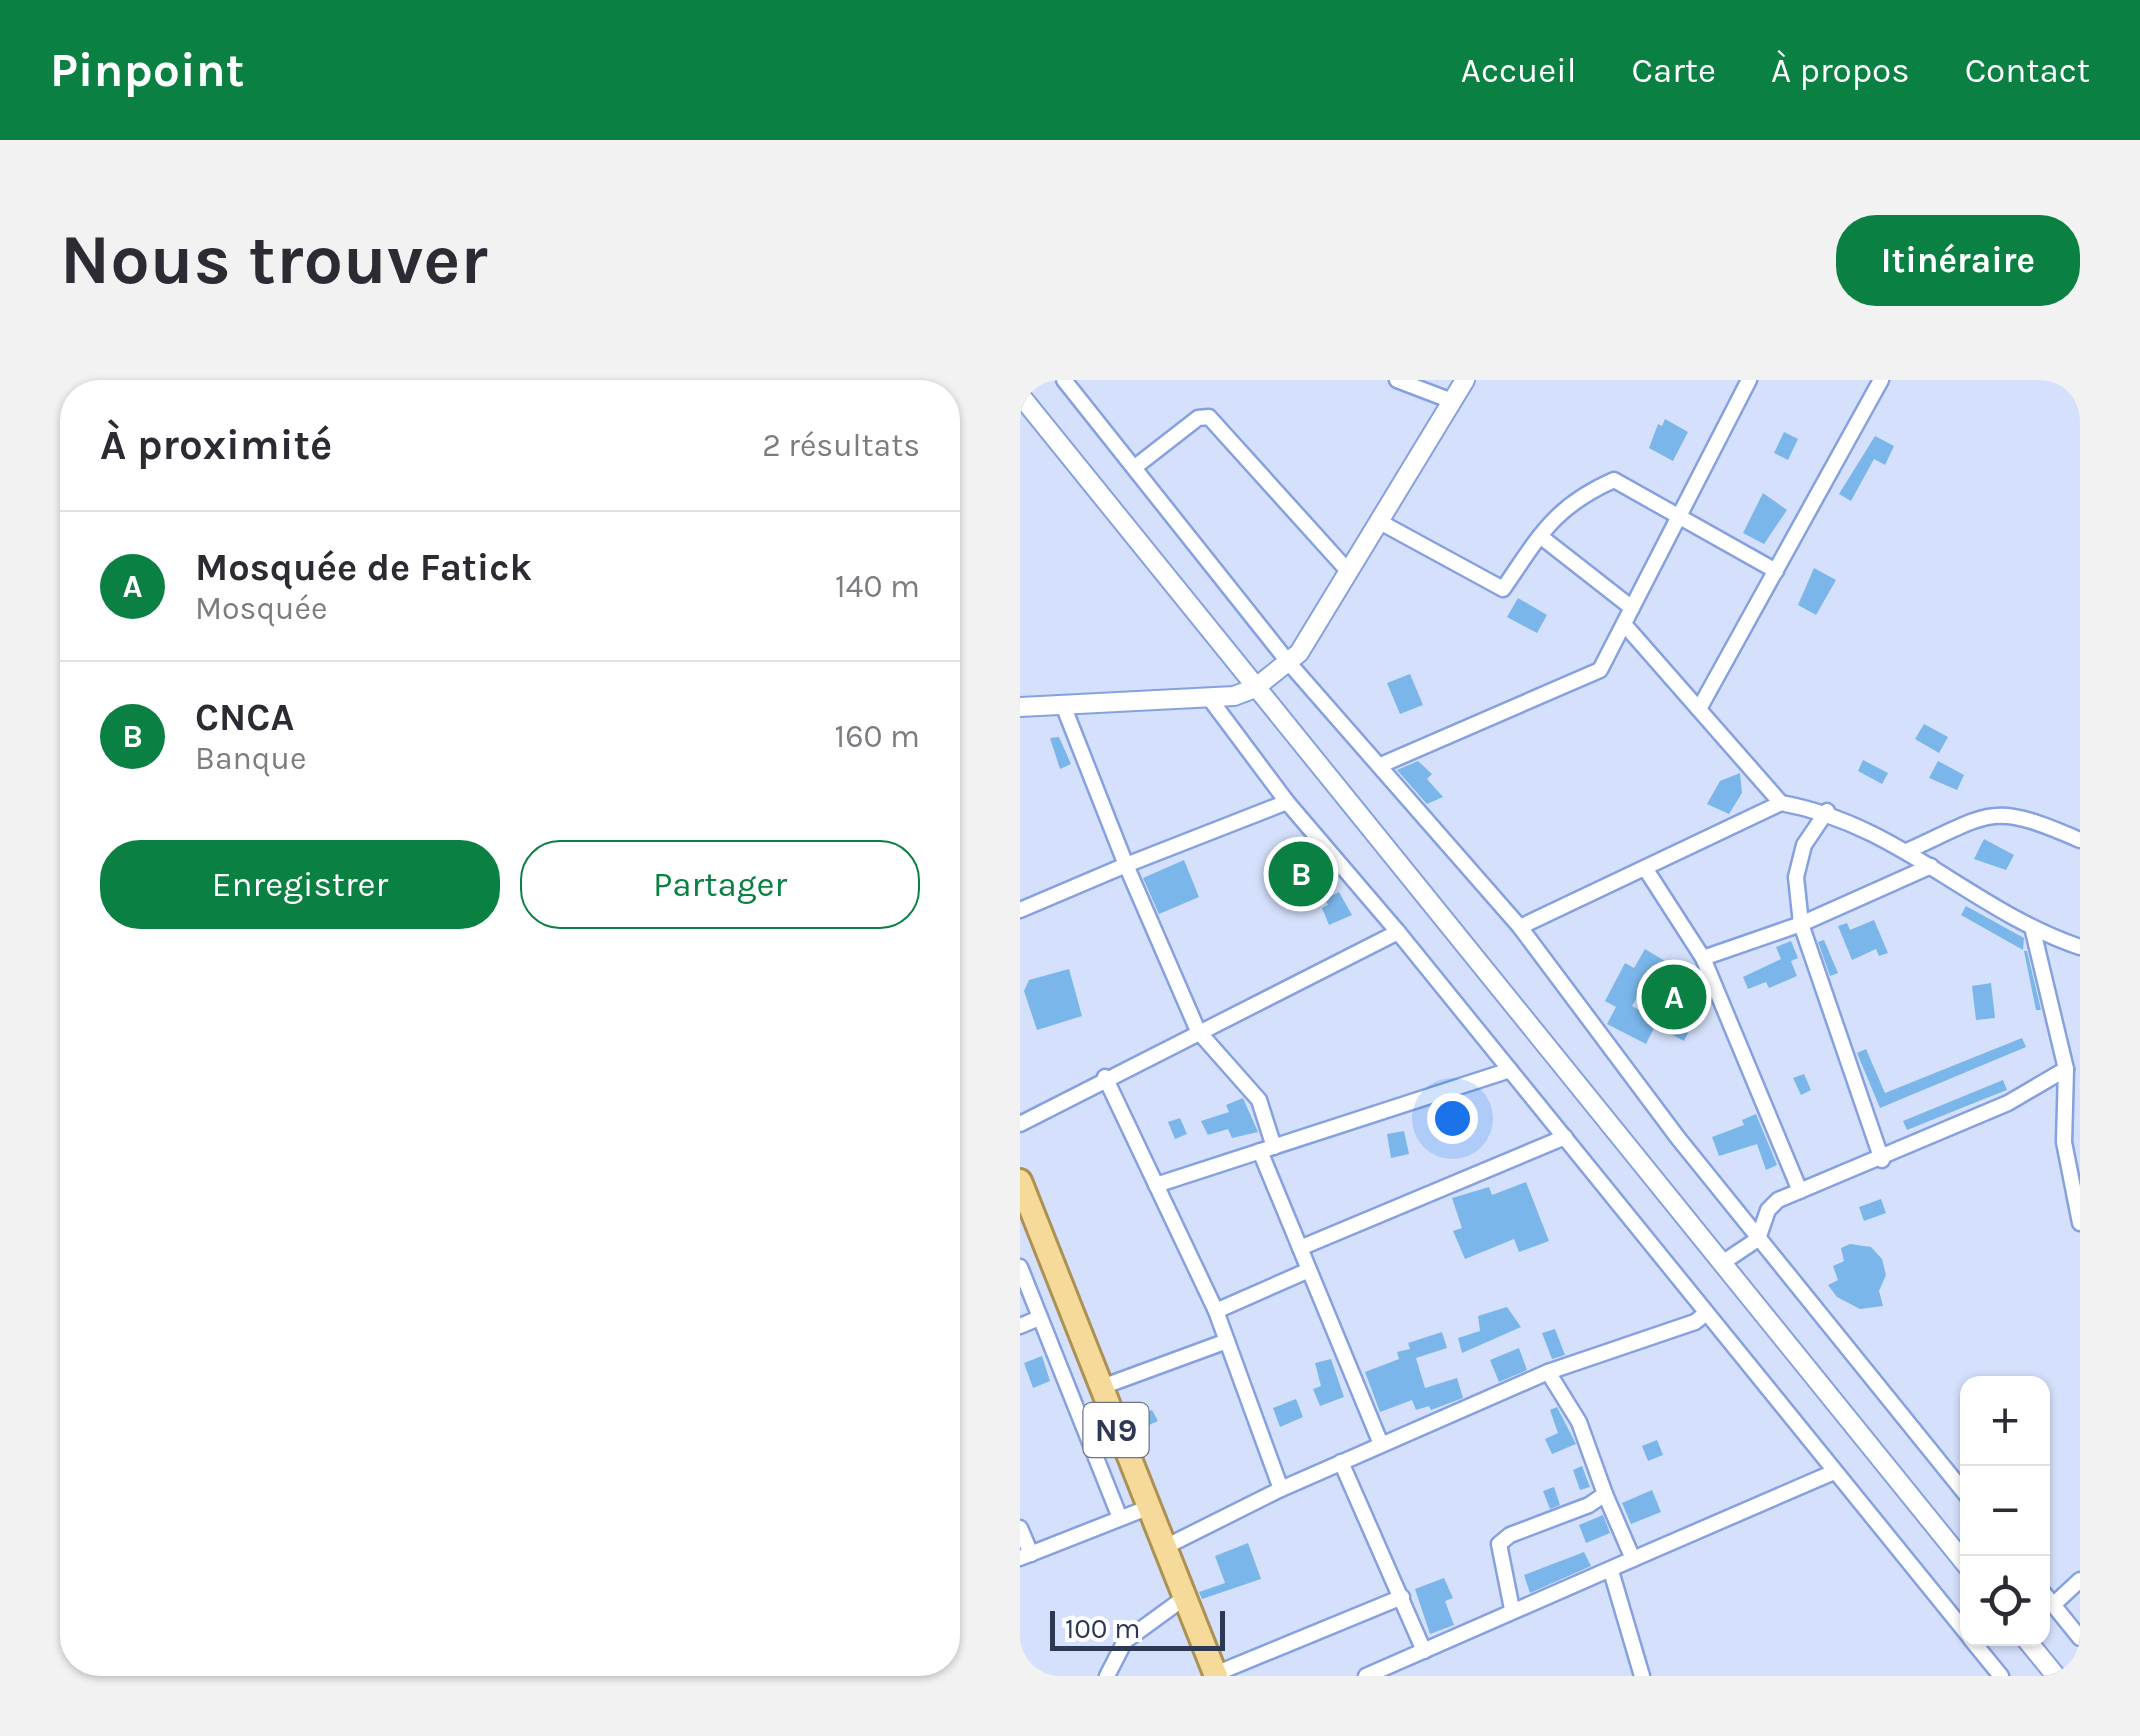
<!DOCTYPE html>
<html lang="fr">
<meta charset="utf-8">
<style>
body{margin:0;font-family:Karla,sans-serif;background:#f2f2f3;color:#2b2b33}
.controls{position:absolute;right:30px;bottom:30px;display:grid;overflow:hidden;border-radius:20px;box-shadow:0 2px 8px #0004}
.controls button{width:90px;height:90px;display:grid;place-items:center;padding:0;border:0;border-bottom:2px solid #e1e1e2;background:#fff;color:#2b2b33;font:50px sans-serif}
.scale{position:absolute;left:30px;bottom:25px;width:175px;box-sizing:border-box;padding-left:10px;border:5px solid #2d3953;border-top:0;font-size:28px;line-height:35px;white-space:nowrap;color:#2d3953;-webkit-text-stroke:8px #fff;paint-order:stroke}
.you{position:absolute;left:432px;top:738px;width:35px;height:35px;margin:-25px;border:8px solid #fff;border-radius:50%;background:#1a73e8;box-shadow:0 0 0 15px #1a73e833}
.badge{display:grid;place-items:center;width:65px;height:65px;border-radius:50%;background:#0b8043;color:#fff;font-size:32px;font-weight:700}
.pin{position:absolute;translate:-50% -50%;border:5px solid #fff;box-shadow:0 2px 10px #0006}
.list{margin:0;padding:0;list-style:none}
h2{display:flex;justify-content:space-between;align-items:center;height:130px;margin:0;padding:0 40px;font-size:42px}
h2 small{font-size:32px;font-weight:400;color:#7c7c81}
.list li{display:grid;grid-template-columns:65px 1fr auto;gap:30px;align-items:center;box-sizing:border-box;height:150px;padding:0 40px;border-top:2px solid #e1e1e2}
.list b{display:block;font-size:38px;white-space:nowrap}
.list p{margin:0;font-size:32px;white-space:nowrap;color:#7c7c81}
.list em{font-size:32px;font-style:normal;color:#7c7c81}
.actions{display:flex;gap:20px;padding:30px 40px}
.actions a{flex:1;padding:22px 0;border:2px solid #0b8043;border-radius:40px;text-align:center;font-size:35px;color:#0b8043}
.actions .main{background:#0b8043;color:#fff}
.icon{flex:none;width:55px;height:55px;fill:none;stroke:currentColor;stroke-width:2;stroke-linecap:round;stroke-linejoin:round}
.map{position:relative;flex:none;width:1060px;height:1296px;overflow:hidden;border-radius:40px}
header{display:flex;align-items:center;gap:60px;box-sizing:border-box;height:140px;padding:0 50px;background:#0b8043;color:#fff}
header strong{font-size:48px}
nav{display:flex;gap:55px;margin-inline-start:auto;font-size:35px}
.intro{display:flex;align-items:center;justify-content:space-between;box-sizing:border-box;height:240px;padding:0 60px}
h1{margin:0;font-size:70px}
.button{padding:25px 45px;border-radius:40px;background:#0b8043;color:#fff;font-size:35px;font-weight:700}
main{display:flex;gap:60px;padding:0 60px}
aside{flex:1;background:#fff;border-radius:40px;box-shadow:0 2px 8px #0004}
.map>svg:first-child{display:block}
.building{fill:#7ab6ea;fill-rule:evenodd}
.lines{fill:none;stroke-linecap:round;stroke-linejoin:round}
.minor-casing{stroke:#85a1df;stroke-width:19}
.tertiary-casing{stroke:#85a1df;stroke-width:22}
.primary-casing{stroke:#ac9155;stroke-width:28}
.minor{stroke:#fff;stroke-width:14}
.tertiary{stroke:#fff;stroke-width:18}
.primary{stroke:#f6da9a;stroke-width:22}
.labels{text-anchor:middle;stroke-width:8;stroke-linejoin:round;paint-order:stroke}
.shield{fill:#fff;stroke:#6c7487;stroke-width:2.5}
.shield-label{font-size:32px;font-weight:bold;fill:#2d3953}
</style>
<header>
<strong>Pinpoint</strong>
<nav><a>Accueil</a><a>Carte</a><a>À propos</a><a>Contact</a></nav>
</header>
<div class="intro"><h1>Nous trouver</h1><a class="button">Itinéraire</a></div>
<main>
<aside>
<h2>À proximité<small>2 résultats</small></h2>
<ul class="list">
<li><span class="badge">A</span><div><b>Mosquée de Fatick</b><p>Mosquée</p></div><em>140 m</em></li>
<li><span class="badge">B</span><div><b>CNCA</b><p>Banque</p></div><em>160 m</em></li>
</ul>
<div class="actions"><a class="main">Enregistrer</a><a>Partager</a></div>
</aside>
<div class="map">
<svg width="1060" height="1296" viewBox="0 0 1060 1296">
<rect width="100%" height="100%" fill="#d5e1fc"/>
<g class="building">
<path d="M645 39 668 52 653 81 629 68 638 44 642 46Z"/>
<path d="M764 52 778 59 768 80 754 73Z"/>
<path d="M855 56 874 66 865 85 854 79 831 121 819 114Z"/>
<path d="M743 113 767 130 744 164 723 153Z"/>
<path d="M794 188 816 200 796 235 778 225Z"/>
<path d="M498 218 527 235 517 253 487 237Z"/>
<path d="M390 294 403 325 380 334 367 303Z"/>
<path d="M904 344 928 357 919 373 895 359Z"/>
<path d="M39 357 51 384 40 389 30 358Z"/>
<path d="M843 380 868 393 862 404 838 391Z"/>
<path d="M398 381 412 394 407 399 423 417 407 424 377 390Z"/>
<path d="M918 381 944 395 937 410 909 398Z"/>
<path d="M720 393 722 413 709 434 687 424 700 401Z"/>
<path d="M964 459 994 475 986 490 954 479Z"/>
<path d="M164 480 179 517 139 534 123 498Z"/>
<path d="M319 512 332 535 309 545 302 528 308 525 305 519Z"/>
<path d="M946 526 1004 558 1003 570 941 535Z"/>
<path d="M854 540 868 573 859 576 856 569 832 580 818 546 827 543 830 550Z"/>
<path d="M804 560 818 593 810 596 798 562Z"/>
<path d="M771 561 778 578 771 581 777 596 749 608 746 602 728 609 723 597 761 579 756 567Z"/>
<path d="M625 569 673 598 664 614 683 623 664 661 635 646 626 664 587 644 596 627 585 621 605 583 614 588ZM625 603 641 611 628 635 612 626Z"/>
<path d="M1004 571H1007L1021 630H1016Z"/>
<path d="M49 589 62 636 17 650 4 611 9 600Z"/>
<path d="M971 603 975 638 956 640 952 606Z"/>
<path d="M1002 658 1006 667 860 728 837 673 846 669 865 713Z"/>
<path d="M784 694 791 710 781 715 773 698Z"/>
<path d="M983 700 987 710 964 719 887 750 883 741Z"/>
<path d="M223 718 238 752 212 758 208 749 188 755 181 741 209 732 206 725Z"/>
<path d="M736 734 757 785 746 790 737 764 699 776 692 757 724 745 722 740Z"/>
<path d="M160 738 167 754 155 759 148 742Z"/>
<path d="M384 751 389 774 371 778 367 754Z"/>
<path d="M506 802 529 861 499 872 494 859 445 879 433 851 442 848 432 818 469 807 472 815Z"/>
<path d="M861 819 866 833 844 841 839 827Z"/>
<path d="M830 864 851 867 862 879 866 895 859 911 863 926 840 929 817 917 808 905 818 900 813 886 824 881 821 868Z"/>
<path d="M487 927 501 947 442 973 438 958 460 951 458 936Z"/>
<path d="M535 949 545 975 532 979 522 953Z"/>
<path d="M422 952 427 968 396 978 405 1008 437 998 443 1018 411 1030 409 1026 396 1030 392 1020 360 1032 345 992 379 979 377 972 390 969 388 963Z"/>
<path d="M499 968 507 990 479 1002 470 980Z"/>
<path d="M22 976 30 1001 13 1008 4 983Z"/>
<path d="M311 979 324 1017 300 1026 293 1009 301 1006 295 983Z"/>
<path d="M276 1019 283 1037 260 1047 253 1028Z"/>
<path d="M537 1027 556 1064 532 1074 525 1059 538 1053 530 1030Z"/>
<path d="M132 1030 138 1041 118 1050 113 1039Z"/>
<path d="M637 1060 643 1075 628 1081 622 1066Z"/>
<path d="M562 1086 570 1107 560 1110 553 1090Z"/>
<path d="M534 1107 540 1125 530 1129 523 1111Z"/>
<path d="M632 1110 641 1132 611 1144 602 1123Z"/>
<path d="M583 1135 590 1153 566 1163 559 1145Z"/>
<path d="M228 1163 241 1199 182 1219 179 1212 205 1203 195 1176Z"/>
<path d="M564 1172 571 1186 510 1213 504 1195Z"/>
<path d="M424 1198 433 1218 425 1221 434 1245 410 1254 395 1209Z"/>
</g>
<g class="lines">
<g class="minor-casing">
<g id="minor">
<path d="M44 0 269 283 500 547 658 758 948 1117"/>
<path d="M377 0 432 21"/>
<path d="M115 87 178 38 189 37 328 191"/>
<path d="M360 142 483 209C519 157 533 127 594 100L756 191"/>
<path d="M520 156 612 228"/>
<path d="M604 244 761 423"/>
<path d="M190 319 267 422 378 552 948 1255"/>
<path d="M43 325 106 485 267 422"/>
<path d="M679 329 861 0"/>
<path d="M361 385 580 290 729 0"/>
<path d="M807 431 784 465 776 497 781 544 862 780"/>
<path d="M887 471C973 432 970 421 1060 460"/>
<path d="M625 488 683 578 780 811"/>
<path d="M0 530 106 485 178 651 239 720 254 767"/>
<path d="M500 547 761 423C879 444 951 530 1060 567"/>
<path d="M1013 551 1046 689 1044 762 1060 843"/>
<path d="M683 578 781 544 911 486"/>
<path d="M85 697 196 931 261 1109"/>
<path d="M0 744 378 552"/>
<path d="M240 771 361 1064"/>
<path d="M136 805 490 690"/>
<path d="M280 868 545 757"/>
<path d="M702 883 738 859 748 830 758 820 988 723 1046 689"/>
<path d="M0 887 100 1138"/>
<path d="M196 931 289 890"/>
<path d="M0 946 19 938"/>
<path d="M79 1008 207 961"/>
<path d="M321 1082 404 1271"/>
<path d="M0 1148 11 1174"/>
<path d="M143 1168 261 1109 528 992 675 942 685 934"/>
<path d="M0 1178 127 1128"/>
<path d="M613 1179 814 1092"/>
<path d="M591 1191 622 1296"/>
<path d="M1022 1211 1060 1258"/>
<path d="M1033 1225 1060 1200"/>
<path d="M492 1229 479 1164 490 1155 569 1125 585 1114 559 1042 528 992"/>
<path d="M950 1258 981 1296"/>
<path d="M195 1294 382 1217"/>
<path d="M87 1296 105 1261 164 1218"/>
<path d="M346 1296 613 1179 585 1114"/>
</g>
</g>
<g class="tertiary-casing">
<g id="tertiary">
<path d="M0 15 948 1187"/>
<path d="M0 327 214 316 235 308 279 273 445 0"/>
<path d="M1005 1258 1036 1296"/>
</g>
</g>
<g class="primary-casing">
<path id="primary" d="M0 801 196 1296"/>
</g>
<use href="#minor" class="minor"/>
<use href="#tertiary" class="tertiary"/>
<use href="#primary" class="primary"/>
</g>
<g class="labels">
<rect class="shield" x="63.5" y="1023" width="65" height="54" rx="8"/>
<g class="shield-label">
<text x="96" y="1061">N9</text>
</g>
</g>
</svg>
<div class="controls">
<button>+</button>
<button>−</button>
<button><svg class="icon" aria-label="locate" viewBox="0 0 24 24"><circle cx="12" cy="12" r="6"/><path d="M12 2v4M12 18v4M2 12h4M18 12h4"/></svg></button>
</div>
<div class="scale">100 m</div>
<div class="you"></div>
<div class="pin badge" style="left:654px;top:617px">A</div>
<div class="pin badge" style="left:281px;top:494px">B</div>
</div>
</main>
